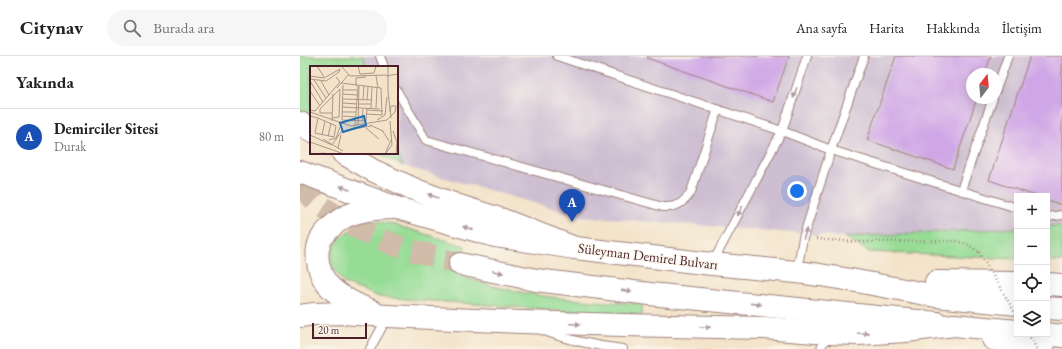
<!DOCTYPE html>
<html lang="tr">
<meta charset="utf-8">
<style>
body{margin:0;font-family:"EB Garamond",serif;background:#f6f6f6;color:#202124}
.controls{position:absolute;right:12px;bottom:12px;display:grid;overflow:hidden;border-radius:0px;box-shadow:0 4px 16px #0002}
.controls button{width:36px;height:36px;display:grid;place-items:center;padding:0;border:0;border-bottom:1px solid #e0e0e0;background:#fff;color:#202124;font:20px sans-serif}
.compass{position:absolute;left:666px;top:12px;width:36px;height:36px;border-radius:50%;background:#fff;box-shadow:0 4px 16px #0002;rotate:16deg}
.scale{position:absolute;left:12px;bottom:10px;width:55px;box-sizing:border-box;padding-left:4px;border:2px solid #4a1f2b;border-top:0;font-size:11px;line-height:14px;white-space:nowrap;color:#4a1f2b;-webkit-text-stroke:3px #fbf7ec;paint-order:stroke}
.you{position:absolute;left:497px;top:135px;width:14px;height:14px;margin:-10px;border:3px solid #fff;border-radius:50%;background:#1a73e8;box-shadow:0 0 0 6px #1a73e833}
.badge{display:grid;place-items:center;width:26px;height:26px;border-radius:50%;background:#1a73e8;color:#fff;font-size:13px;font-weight:700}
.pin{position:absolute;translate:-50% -33px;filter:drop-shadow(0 1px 2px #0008)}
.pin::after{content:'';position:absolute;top:21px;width:14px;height:12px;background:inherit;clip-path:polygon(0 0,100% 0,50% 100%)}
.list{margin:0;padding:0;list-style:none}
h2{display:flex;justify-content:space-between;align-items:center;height:52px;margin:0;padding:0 16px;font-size:17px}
h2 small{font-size:13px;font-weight:400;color:#757577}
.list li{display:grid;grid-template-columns:26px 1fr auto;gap:12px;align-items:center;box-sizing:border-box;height:56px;padding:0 16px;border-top:1px solid #e0e0e0}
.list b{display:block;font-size:15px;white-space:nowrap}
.list p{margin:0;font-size:13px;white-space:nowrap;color:#757577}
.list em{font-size:13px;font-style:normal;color:#757577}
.icon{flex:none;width:22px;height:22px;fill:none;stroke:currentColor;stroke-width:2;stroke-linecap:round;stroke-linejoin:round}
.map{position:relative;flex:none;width:762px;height:293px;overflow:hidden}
header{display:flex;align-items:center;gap:24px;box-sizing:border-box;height:56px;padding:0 20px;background:#fff;border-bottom:1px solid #e0e0e0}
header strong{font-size:19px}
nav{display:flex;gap:22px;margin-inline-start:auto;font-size:14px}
.search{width:280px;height:36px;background:#f6f6f6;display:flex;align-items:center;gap:10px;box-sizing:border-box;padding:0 14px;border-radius:22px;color:#757577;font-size:15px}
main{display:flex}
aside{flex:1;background:#fff}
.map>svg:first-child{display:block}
.industrial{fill:#cdbed2;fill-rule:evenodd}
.green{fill:#96dc95;stroke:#707e60}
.building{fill:#d0a7e6}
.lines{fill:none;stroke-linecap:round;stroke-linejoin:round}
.secondary-tunnel{stroke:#d1bca9;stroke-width:22;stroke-dasharray:22 11;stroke-linecap:butt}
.lane-casing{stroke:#9e817a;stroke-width:10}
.secondary-casing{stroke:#9e817a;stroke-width:24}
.primary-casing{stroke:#9e817a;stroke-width:24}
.path{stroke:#9e817a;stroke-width:2.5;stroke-dasharray:1 3;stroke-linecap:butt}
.lane{stroke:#fff;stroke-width:8}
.secondary{stroke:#fff;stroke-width:22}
.primary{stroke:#fff;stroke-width:22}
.path-bridge{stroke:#9e817a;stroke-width:2.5;stroke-dasharray:1 3;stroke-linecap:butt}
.oneway{fill:#ae9aa0}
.labels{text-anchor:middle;stroke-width:3;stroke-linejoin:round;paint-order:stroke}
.street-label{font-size:14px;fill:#4a1f2b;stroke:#fbf7ec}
.inset-road{fill:none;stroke:#af958a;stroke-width:1}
.view{fill:#1f6fb2;fill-opacity:0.15;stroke:#1f6fb2;stroke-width:2}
.inset-edge{fill:none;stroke:#4a1f2b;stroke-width:2}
</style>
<header>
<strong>Citynav</strong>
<div class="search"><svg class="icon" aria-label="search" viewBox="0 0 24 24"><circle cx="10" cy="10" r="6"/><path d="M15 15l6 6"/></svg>Burada ara</div>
<nav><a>Ana sayfa</a><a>Harita</a><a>Hakkında</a><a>İletişim</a></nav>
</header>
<main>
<aside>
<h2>Yakında<small></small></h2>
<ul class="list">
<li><span class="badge" style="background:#1a4fb4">A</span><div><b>Demirciler Sitesi</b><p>Durak</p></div><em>80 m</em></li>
</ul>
</aside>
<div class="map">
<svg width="762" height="293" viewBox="0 0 762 293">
<rect width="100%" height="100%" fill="#fbf7ec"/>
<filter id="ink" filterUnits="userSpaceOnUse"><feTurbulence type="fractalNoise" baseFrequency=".025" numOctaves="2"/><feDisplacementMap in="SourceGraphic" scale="8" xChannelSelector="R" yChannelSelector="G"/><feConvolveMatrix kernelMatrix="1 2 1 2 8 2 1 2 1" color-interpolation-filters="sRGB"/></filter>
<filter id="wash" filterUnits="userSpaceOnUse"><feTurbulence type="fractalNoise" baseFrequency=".012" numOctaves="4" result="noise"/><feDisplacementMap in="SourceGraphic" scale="16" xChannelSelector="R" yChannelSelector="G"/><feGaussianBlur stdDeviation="0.9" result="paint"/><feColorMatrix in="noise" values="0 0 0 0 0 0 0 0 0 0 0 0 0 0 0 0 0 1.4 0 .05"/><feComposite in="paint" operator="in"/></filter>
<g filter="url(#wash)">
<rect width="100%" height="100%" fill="#f3e3c9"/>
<path class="industrial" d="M64 0H762V170H747V140H717V172L545 181 280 160 103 110 97 95V11H66ZM672 18H696V42H672Z"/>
<g class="green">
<path d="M0 0H64L66 11H11V61L0 54Z"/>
<path d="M97 95 103 110 77 97H97Z"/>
<path d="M74 165 88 167 165 190 158 219C170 223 181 227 193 230 242 243 292 245 342 248V259L280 256 189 249 79 241 44 227 34 213 31 203 33 194 40 182 59 169Z"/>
<rect x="747" y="170" width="15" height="35"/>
<path d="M717 172V203L569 196 545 181Z"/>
</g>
<g id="blocks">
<g class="building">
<path d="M348 0H489L473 46 347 2Z"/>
<path d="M596 0H691L685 18H672V42H677L653 113 567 84Z"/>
<path d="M730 0H762V149L747 144V140H736L689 124Z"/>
</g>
</g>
</g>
<g filter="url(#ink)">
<use href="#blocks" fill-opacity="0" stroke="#9e817a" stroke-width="1"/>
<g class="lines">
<path class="secondary-tunnel" d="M0 129 18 148 61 174 94 189 160 208"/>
<g class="lane-casing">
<g id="lane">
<path d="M80 0 84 11"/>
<path d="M257 0 482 75 531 94 717 152"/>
<path d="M696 34 708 0"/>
<path d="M97 35 126 84 363 151C376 152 384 147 391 136L418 53"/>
<path d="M661 134 693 42"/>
<path d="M747 161 762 159"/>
<path d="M413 206 482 75 507 0"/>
<path d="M497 215 503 182 531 94 564 0"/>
<path d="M241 274C268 284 295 290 323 293"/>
<path d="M70 293 87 262"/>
<path d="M521 293 524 282 527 279"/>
</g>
</g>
<g class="secondary-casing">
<g id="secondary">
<path d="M0 67 11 75"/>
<path d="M43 97 74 115 116 134 159 150 203 164 275 192 412 208 497 216 520 219 551 224"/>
<path d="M160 208 236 224 350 238 637 267"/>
</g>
</g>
<g class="primary-casing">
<g id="primary">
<path d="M0 116 97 152 195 180 275 192"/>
<path d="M551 224 636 240 717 248"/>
<path d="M636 226 717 227"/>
<path d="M747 228 762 229"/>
<path d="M747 252 762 253"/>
<path d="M72 255C59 250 40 241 30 231 19 220 14 200 20 185 24 176 40 162 49 159 63 153 77 153 92 152"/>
<path d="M0 260 14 258 42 257 88 260 222 266 323 269 464 272 528 277 558 278 606 275 654 269 717 275"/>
<path d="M745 278 762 280"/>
<path d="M693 283 716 289 743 293"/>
</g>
</g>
<path class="path" d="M516 183 557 186 656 185 667 188 679 196"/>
<use href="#lane" class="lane"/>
<use href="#secondary" class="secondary"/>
<use href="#primary" class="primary"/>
<g class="path-bridge">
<path d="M679 196 717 260"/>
<path d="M728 278 737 293"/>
</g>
</g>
<defs><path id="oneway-solid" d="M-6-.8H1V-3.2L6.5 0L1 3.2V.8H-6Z"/></defs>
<g class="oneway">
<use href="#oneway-solid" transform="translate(495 37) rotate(108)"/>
<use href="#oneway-solid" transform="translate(45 132) rotate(-159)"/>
<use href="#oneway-solid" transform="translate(133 140) rotate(-160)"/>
<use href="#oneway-solid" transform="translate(440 155) rotate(118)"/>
<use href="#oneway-solid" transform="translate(168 172) rotate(-164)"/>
<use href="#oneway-solid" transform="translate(505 178) rotate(-74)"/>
<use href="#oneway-solid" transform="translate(198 216) rotate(12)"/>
<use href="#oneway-solid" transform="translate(327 235) rotate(7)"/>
<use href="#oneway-solid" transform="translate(456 248) rotate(6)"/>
<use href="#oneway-solid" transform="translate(275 268) rotate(2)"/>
<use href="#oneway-solid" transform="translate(405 271) rotate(1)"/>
<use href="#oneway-solid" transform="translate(563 277) rotate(-2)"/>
</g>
</g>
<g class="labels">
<g class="street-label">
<text transform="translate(348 200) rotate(7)" y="5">Süleyman Demirel Bulvarı</text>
</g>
</g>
<g transform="translate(10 10)">
<rect width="88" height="88" fill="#f3e3c9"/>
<path class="inset-road" d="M7 0 14 11M31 0 40 10 76 9M48 0 50 8 64 7 66 0M78 0V26L81 52M0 10 14 12 30 3 29 6M66 10 68 22M76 10 88 8M0 13 16 15 29 6M4 14 16 32M0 15 13 36M11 15 19 29M31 17 71 22 72 49 56 48M33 19 32 54 56 55 57 42M46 20V12L56 11M27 22 39 8M33 24H47M0 25 10 40M33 28 47 29M33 33 62 34M53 33 54 20M57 34 58 21M33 37 47 38M48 38H61M32 41 70 43M61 42 62 21M66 42 67 22M0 44 5 45 30 16 26 11M57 44 73 45M0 46 41 60 77 54 85 46 86 40H81L80 46M32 46H46M22 47H10V43L30 23 29 51 22 52M0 50 8 52 26 60 24 71 5 67 8 52M32 50 46 51M67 54 75 49 77 31M22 55 23 28M52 55 53 43M48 59 49 20M60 59 73 65M45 60 48 20M56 62 69 73M44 63 61 60M72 64 79 75M83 65 87 76 86 88M0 69 22 79 31 66 47 61M12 69 15 55M18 70 21 57M13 73 33 85M19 74 26 72 30 61M0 76 34 88M28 82 31 69M11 87 23 88M75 88 82 79 80 55M75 88 81 74"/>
<path class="view" d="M54 50 56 59 33 66 30 57Z"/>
<rect width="88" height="88" class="inset-edge"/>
</g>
</svg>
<div class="controls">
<button>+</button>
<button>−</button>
<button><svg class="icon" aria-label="locate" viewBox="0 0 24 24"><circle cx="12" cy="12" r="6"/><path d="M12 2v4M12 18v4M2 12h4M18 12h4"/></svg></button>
<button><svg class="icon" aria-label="layers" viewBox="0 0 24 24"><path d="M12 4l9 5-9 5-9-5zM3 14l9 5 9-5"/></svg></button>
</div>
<svg class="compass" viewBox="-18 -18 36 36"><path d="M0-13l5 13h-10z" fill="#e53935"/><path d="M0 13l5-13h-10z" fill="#757577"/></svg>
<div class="scale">20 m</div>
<div class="you"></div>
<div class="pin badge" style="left:272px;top:166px;background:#1a4fb4">A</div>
</div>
</main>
